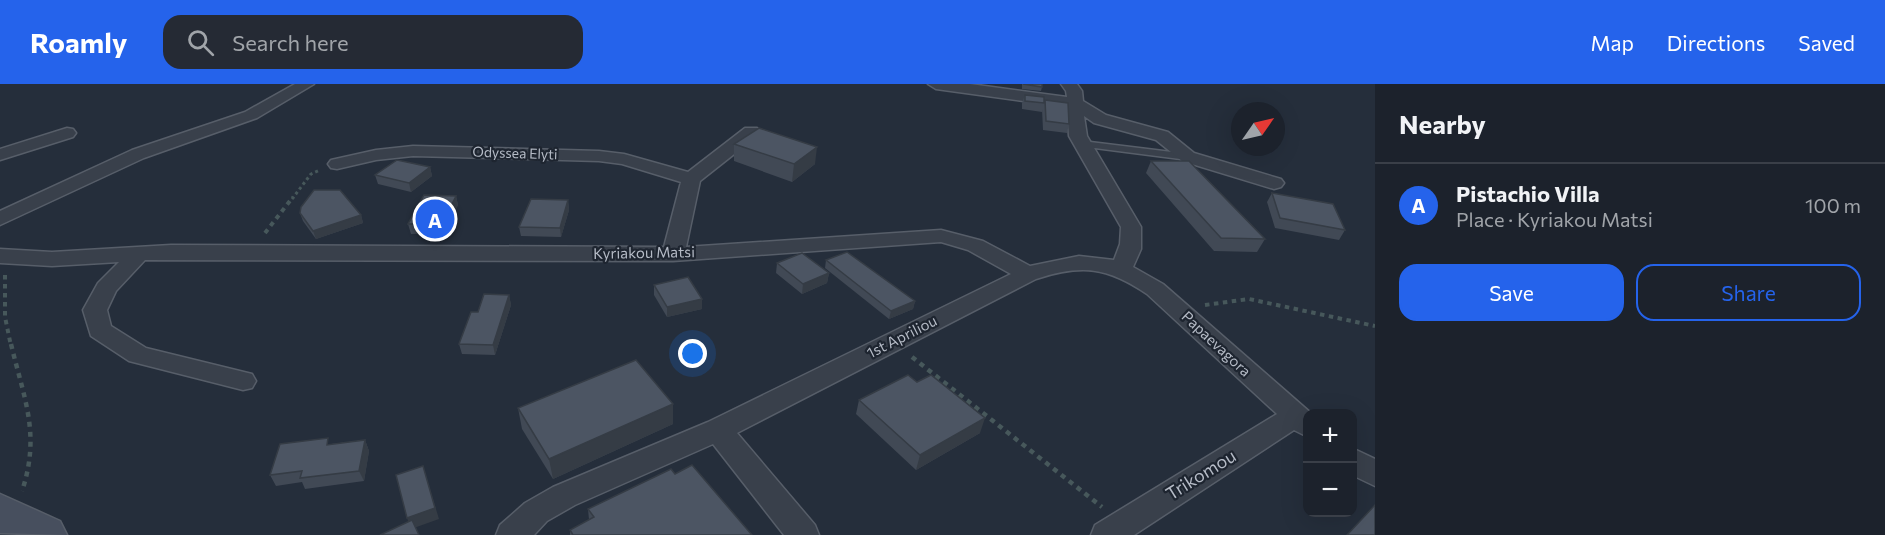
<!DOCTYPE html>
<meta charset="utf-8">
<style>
body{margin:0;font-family:Commissioner,sans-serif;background:#252a34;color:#f1f3f6}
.controls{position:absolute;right:18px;bottom:18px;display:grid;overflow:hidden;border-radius:12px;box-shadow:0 6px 24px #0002}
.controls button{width:54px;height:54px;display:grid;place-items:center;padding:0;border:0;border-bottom:2px solid #3a3f48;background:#1c222c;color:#f1f3f6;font:30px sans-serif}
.compass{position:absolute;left:1231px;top:18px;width:54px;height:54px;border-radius:50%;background:#1c222c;box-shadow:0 6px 24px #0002;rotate:56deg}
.you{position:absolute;left:693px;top:270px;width:21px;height:21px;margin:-15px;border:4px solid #fff;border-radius:50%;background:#1a73e8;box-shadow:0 0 0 9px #1a73e833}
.badge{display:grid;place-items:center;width:39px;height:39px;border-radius:50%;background:#2563eb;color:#fff;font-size:20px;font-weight:700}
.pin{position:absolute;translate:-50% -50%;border:3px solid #fff;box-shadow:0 2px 6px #0006}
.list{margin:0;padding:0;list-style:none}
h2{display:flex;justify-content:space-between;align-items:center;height:78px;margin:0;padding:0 24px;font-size:26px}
h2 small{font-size:20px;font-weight:400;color:#a0a4a9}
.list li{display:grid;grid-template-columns:39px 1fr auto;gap:18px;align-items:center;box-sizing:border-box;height:84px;padding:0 24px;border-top:2px solid #3a3f48}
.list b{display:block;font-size:22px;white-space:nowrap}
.list p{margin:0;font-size:20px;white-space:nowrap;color:#a0a4a9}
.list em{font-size:20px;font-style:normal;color:#a0a4a9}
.actions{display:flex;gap:12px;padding:18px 24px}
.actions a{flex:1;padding:14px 0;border:2px solid #2563eb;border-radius:18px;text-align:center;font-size:21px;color:#2563eb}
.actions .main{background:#2563eb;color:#fff}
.icon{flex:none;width:33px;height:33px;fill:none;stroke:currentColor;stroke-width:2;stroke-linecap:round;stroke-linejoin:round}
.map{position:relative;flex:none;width:1375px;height:451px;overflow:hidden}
header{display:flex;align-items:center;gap:36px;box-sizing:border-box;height:84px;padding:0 30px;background:#2563eb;color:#fff}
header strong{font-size:28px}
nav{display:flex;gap:33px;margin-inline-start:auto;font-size:21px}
.search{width:420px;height:54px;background:#252a34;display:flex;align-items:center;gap:15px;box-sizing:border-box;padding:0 21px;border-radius:18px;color:#a0a4a9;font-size:22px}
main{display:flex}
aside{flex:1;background:#1c222c}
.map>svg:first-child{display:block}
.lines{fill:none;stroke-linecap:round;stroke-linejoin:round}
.service-casing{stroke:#575e69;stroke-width:3}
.minor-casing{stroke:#575e69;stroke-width:3}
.secondary-casing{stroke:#575e69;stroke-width:3}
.path-far2{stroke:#47585b;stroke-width:3;stroke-dasharray:3 3;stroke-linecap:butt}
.path-far1{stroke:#47585b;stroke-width:4;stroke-dasharray:4.5 4.5;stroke-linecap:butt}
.path{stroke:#47585b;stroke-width:4.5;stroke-dasharray:5 5;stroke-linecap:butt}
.service{fill:#39404b;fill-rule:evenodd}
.minor{fill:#39404b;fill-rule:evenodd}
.secondary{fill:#474f5e;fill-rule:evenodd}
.wall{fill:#414955}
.shaded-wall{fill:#353c45}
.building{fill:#4c5563;stroke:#353c45;stroke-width:1.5}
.labels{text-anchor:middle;stroke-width:4.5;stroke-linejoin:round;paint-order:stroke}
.far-street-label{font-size:14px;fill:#b5bbc6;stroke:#1e2530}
.street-label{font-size:15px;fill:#b5bbc6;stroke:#1e2530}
.near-street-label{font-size:18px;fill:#b5bbc6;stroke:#1e2530}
</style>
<header>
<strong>Roamly</strong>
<div class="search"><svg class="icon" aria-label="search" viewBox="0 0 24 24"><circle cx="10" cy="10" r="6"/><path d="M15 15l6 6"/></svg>Search here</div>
<nav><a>Map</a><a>Directions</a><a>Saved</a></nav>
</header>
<main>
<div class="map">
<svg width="1375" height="451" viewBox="0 0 1375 451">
<rect width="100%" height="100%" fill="#252e3b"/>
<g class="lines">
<g class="service-casing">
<path id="service" d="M1082 57 1188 70 1193 73 1188 76 1079 62 1078 60Z"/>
</g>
<g class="minor-casing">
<g id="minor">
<path d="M295 0H314L257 34 144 74 0 141V127L132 66 245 28Z"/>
<path d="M928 0H970L1067 13 1066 7 1061 0H1077L1082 7 1083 17 1106 31 1168 48 1194 69 1281 95 1284 99 1281 103 1274 105 1182 77 1156 56 1094 39 1084 32 1087 52 1141 143V165L1133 183 1163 200 1312 330H1308V353L1294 346 1134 451H1091L1095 441 1277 330 1147 210C1107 183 1082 180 1036 195L737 349 815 441 819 451H784L713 360 575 421 547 437 534 451H496L500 441 525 419 553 403 708 338 1011 190 968 166 941 158 673 177 145 176 116 207 107 226 111 242 146 264 252 290 256 297 252 304 243 306 129 277 91 252 83 226 98 199 119 178 52 182 0 179V165L52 168 171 161 664 163 681 98 622 80 599 77 413 72 376 76 337 85 331 84 328 80 331 76 376 66 413 62 599 67 624 70 688 88 745 44H757L760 48 757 52 700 97 686 163 941 146 983 157 1030 182 1079 172 1114 176 1120 160 1121 143 1069 52 1067 23 936 5Z"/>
<path d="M67 44 73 45 76 49 73 53 0 76V65Z"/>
<path d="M1352 364 1375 375V402L1352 391Z"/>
</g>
</g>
<g class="secondary-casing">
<path id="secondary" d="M0 410 60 437 67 451 0 449Z"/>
</g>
<path class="path-far2" d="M292 115 311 90 320 86"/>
<g class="path-far1">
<path d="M265 149 293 113"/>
<path d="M5 191V233L11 262"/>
<path d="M1205 221 1249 215 1375 242"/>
</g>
<g class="path">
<path d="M11 260C24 315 41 350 22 407"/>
<path d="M912 273 1102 423"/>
</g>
<use href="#service" class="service"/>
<use href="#minor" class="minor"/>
<use href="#secondary" class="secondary"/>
</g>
<g class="wall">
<path d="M1022 0H1042V3L1041 7 1022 5Z"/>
<path d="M1025 11 1044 19 1045 16 1069 40 1067 49 1043 46 1042 25V28L1022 25V19Z"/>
<path d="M734 60 815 80 792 98 734 77Z"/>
<path d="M1151 77 1265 155 1257 168 1214 167 1146 89Z"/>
<path d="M430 83 432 92 411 108 378 100 375 91Z"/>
<path d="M1272 109 1345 146 1339 156 1275 144 1267 118Z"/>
<path d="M456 112 458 121 444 149 411 150 408 140Z"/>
<path d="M568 116 569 126 561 153 521 152 519 143Z"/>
<path d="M300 129 361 131 363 139 316 155 303 137Z"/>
<path d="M826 176 915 217 913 225 889 235 825 184Z"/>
<path d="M777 179 829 189 827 199 802 210 776 189Z"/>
<path d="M654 201 702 225 667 233 654 211Z"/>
<path d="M509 211 511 221 495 271 462 270 459 260 478 228Z"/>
<path d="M859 316 980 349 916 386 856 330Z"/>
<path d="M518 324 673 340 553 395 522 345Z"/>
<path d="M365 356 369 367 364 397 305 405 302 398 276 402 270 391 331 360Z"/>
<path d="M675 390 752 451H570V446L589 436 588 425Z"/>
</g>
<g class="shaded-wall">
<path d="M817 63 815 80 792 98 794 80Z"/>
<path d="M430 83 432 92 411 108 409 99Z"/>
<path d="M456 112 458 121 444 149 442 140Z"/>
<path d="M568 116 569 126 561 153 560 144Z"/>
<path d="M361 131 363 139 316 155 313 147Z"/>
<path d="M829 189 827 199 802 210 803 200Z"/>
<path d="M509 211 511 221 495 271 493 261Z"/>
<path d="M702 215V225L667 233V223Z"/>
<path d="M915 217 913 225 889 235 891 227Z"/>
<path d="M673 320V340L553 395 549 375Z"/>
<path d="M985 334 980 349 916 386 920 371Z"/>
<path d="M365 356 369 367 364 397 359 387Z"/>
<path d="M423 382 439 435 411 445 407 434Z"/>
</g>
<g class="building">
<path d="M1023 0H1042V3Z"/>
<path d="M1025 11 1044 13V19L1025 17Z"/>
<path d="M1045 16 1068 19 1069 40 1046 37Z"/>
<path d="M759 44 817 63 794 80 734 60Z"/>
<path d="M397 76 430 83 409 99 375 91Z"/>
<path d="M1151 77H1189L1265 155 1221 154Z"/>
<path d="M314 106H340L361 131 313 147 300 129 301 123Z"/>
<path d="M1272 109 1333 120 1345 146 1280 134Z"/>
<path d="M424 111 456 112 442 140H408Z"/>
<path d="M531 115 568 116 560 144 519 143Z"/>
<path d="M847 168 915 217 891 227 826 176Z"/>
<path d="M802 169 829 189 803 200 777 179Z"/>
<path d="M688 193 702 215 667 223 654 201Z"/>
<path d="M484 210 509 211 493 261 459 260 471 228H478Z"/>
<path d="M636 276 673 320 549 375 518 324Z"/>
<path d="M908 291 917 298 931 291 985 334 920 371 859 316Z"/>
<path d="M328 354 327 361 365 356 359 387 300 394 302 387 270 391 280 360Z"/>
<path d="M692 381 752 451H573L570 446 594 433 588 425 671 385 675 390Z"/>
<path d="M423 382 435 424 407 434 396 391Z"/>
<path d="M1375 421V451H1347Z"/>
<path d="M412 436 419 451H380Z"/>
</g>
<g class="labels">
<g class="far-street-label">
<text transform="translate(515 69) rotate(2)" y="5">Odyssea Elyti</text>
</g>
<g class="street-label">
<text transform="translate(644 169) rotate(-1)" y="5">Kyriakou Matsi</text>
<text transform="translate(902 253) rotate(-27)" y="5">1st Apriliou</text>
<text transform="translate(1216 260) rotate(43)" y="5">Papaevagora</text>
</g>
<g class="near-street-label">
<text transform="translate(1201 391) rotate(-32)" y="6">Trikomou</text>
</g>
</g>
</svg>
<div class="controls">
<button>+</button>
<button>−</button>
</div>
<svg class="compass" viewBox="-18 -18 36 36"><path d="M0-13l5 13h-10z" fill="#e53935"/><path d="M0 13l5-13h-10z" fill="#a0a4a9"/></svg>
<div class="you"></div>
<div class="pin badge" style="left:435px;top:135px">A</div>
</div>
<aside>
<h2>Nearby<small></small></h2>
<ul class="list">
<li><span class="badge">A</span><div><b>Pistachio Villa</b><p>Place · Kyriakou Matsi</p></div><em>100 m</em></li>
</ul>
<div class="actions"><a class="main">Save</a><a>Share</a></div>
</aside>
</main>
